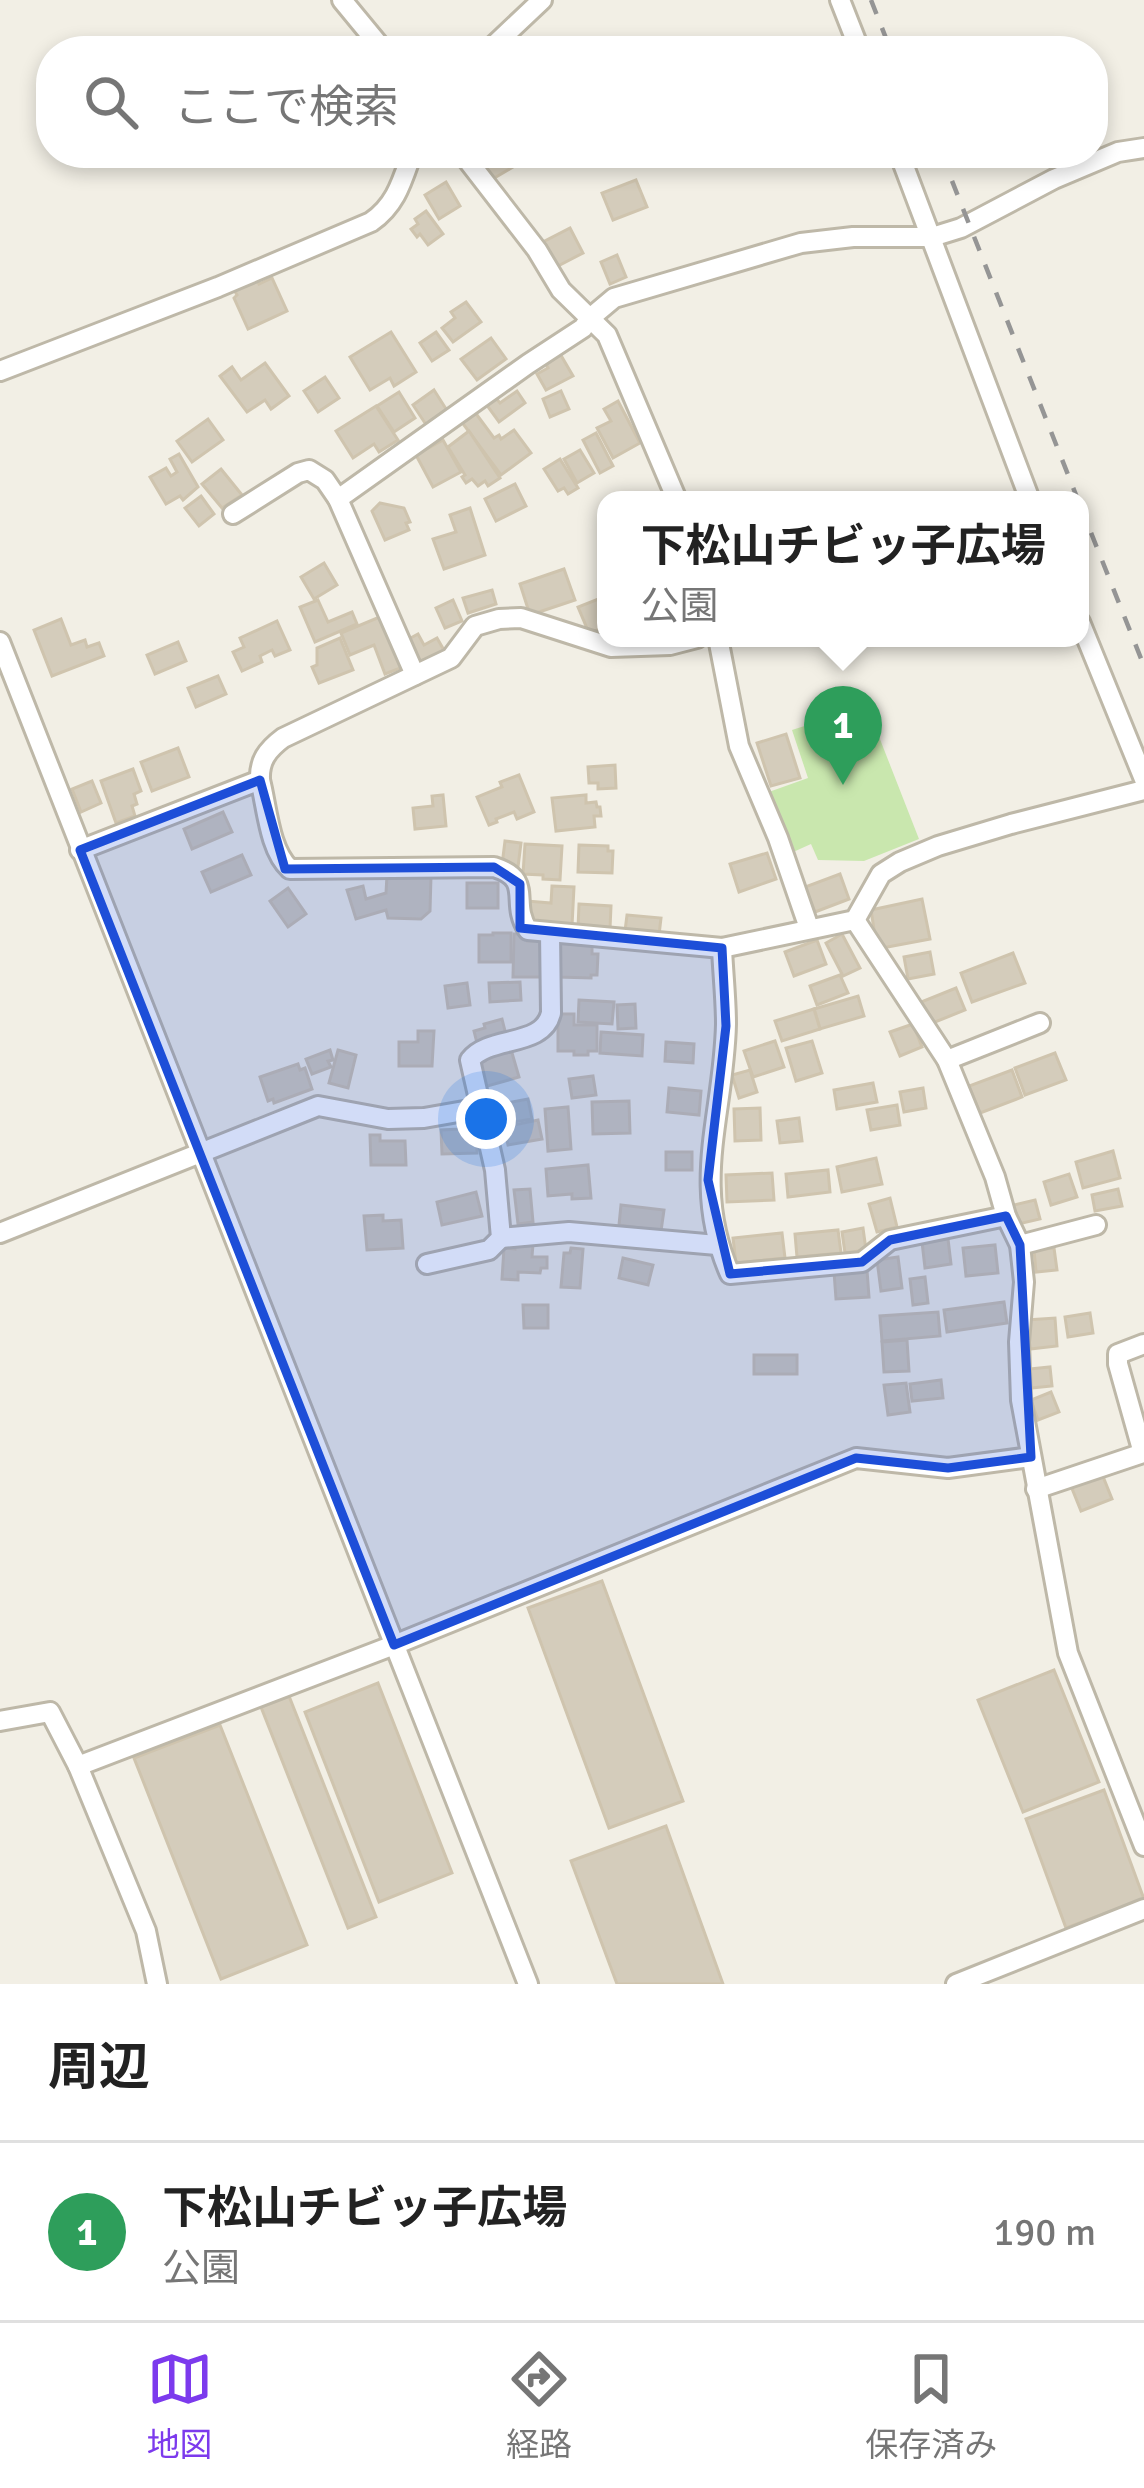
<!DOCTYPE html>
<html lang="ja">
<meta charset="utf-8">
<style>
body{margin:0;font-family:Signika,"Noto Sans JP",sans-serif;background:#f6f6f6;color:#222}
.you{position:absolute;left:486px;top:1119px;width:42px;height:42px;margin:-30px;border:9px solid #fff;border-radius:50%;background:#1a73e8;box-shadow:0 0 0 18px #1a73e833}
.badge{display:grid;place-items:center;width:78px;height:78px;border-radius:50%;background:#7c3aed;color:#fff;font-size:39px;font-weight:700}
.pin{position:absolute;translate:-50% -99px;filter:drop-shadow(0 3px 6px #0008)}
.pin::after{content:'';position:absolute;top:63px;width:42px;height:36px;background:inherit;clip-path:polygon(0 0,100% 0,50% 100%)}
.popup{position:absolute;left:597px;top:491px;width:492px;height:156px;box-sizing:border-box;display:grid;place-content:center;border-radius:24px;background:#fff;filter:drop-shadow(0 3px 9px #0005);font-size:39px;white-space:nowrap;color:#767676}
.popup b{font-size:45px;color:#222}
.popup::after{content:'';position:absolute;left:50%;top:100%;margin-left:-24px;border:24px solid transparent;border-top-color:#fff}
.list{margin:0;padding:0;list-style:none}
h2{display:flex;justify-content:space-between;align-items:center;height:156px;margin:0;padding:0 48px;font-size:51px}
h2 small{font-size:39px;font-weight:400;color:#767676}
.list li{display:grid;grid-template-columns:78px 1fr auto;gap:36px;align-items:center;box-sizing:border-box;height:180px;padding:0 48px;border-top:3px solid #e0e0e0}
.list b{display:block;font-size:45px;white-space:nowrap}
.list p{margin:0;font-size:39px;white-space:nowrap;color:#767676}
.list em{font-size:39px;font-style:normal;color:#767676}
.icon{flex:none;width:66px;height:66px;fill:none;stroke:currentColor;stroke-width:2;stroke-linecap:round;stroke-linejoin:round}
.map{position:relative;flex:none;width:1144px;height:1984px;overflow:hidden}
.search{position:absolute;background:#fff;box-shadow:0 6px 18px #0003;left:36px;right:36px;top:36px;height:132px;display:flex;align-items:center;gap:30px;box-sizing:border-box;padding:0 42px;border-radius:48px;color:#767676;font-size:45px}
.sheet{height:336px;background:#fff}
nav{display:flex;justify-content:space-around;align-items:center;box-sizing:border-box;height:168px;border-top:3px solid #e0e0e0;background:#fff;font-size:33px;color:#767676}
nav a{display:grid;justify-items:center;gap:6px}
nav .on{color:#7c3aed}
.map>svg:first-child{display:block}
.green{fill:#c9e7ae}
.building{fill:#d4ccbb;stroke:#cfc4ae;stroke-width:3}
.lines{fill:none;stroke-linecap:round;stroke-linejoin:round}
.minor-casing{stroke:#beb8a8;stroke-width:24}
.minor{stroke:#fff;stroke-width:18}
.rail{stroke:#959595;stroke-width:4.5;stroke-dasharray:15 15;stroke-linecap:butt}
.marked{fill:#1d4ed8;fill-opacity:0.2;stroke:#1d4ed8;stroke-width:9;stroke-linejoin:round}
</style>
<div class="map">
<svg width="1144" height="1984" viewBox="0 0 1144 1984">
<rect width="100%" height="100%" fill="#f2efe5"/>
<path class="green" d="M867 706 919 839 864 861 818 860 811 844 791 853 766 793 808 778 792 730Z"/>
<g class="building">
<path d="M475 153H512L518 164 491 180Z"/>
<path d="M636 180 647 207 613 220 602 193Z"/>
<path d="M446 182 460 206 439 219 425 195Z"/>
<path d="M426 211 443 234 428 245 420 234 417 237 411 229 418 224 415 219Z"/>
<path d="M570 228 583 253 556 267 543 242Z"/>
<path d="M617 255 626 277 610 284 601 262Z"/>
<path d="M255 276 259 284 272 278 287 311 248 329 234 298 237 295 232 286Z"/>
<path d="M466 302 481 322 453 342 442 328 455 318 451 312Z"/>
<path d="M391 332 416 372 394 386 390 378 370 390 350 357Z"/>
<path d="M436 332 449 350 432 361 420 343Z"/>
<path d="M491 338 506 359 477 380 461 359Z"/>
<path d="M559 352 573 376 546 390 537 374 548 368 544 360Z"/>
<path d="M265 363 289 396 271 409 265 400 247 412 220 376 232 367 241 380Z"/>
<path d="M325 377 339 398 318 412 304 391Z"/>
<path d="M434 390 448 412 427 426 413 405Z"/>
<path d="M517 391 525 403 499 422 486 404 495 397 500 403Z"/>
<path d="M561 391 569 409 550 417 543 399Z"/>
<path d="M399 392 415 418 394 432 377 406Z"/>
<path d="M618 401 640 443 613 458 597 428 611 421 604 409Z"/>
<path d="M376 406 398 440 379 452 374 444 353 458 336 431Z"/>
<path d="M474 411 494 438 499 435 501 439 514 430 531 453 501 475 461 421Z"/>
<path d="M208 419 223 440 192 462 177 441Z"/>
<path d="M469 431 500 478 488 486 485 481 478 486 472 479 466 483 462 477 465 475 448 447Z"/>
<path d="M596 433 613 466 600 473 583 440Z"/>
<path d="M443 440 461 472 433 487 416 455Z"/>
<path d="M580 450 594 473 577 483 564 459Z"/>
<path d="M179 454 198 487 183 500 180 496 166 504 150 477 166 468 171 476 177 472 170 459Z"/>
<path d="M560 459 578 488 568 494 564 488 558 491 544 469Z"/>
<path d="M221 469 242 495 222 508 202 484Z"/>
<path d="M515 484 526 506 496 521 485 499Z"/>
<path d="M201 496 214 514 199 526 185 508Z"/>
<path d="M380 503 404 508 410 522 406 523 409 530 385 540 372 511Z"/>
<path d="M470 508 485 555 444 569 433 539 456 532 450 515Z"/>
<path d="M324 563 337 585 314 599 301 577Z"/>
<path d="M564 569 575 600 530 615 520 584Z"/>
<path d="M492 590 496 604 468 613 463 598Z"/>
<path d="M606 596V627L589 633 578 607Z"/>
<path d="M318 600 328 622 352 612 357 624 315 642 300 607Z"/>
<path d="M453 600 462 621 445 628 436 608Z"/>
<path d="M382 616 403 667 385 674 374 645 350 655 341 633Z"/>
<path d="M61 619 71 645 85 640 87 647 99 643 104 656 52 676 34 630Z"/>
<path d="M277 621 290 650 275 656 272 650 260 656 262 662 242 671 233 652 244 647 240 638Z"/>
<path d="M418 634 424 645 437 638 445 652 418 666 405 641Z"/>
<path d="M340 638 353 670 319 683 312 667 317 665V648Z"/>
<path d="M178 642 186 661 155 674 147 655Z"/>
<path d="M218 676 226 694 196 707 188 688Z"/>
<path d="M786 734 800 778 771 786 757 743Z"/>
<path d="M178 748 189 777 152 791 141 762Z"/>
<path d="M615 765 616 788 598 789V783H589L588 767Z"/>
<path d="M133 769 141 791 134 794 137 804 132 806 135 816 116 823 101 781Z"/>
<path d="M519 775 534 812 517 819 514 812 496 819 497 822 489 825 477 797 502 787 500 782Z"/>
<path d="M92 781 101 803 81 812 72 789Z"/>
<path d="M443 795 446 826 415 829 413 808 433 806 432 796Z"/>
<path d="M586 795V803L596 802 597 807H600L601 816H594L595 827 556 831 552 798Z"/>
<path d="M223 812 232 832 192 849 184 829Z"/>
<path d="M505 841 521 843 518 867 502 865Z"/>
<path d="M525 844 562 846 560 880 543 879V875L523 874Z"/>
<path d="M579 845 608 846V851H613L612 873 578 872Z"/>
<path d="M767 853 776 879 739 892 730 864Z"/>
<path d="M242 855 251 875 211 892 202 872Z"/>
<path d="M840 874 849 899 815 912 805 887Z"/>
<path d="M387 875 431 876 430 911 421 919 388 918 386 910 356 919 347 890 363 886 366 899 386 893Z"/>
<rect x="467" y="883" width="31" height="25"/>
<path d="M552 886 574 887 572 926 526 924 528 901 551 903Z"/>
<path d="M288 888 306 914 288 927 270 901Z"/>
<path d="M922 899 930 939 877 949 871 910Z"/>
<path d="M579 904 611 906 610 929 578 928Z"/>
<path d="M627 915 661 918 659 935 625 931Z"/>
<path d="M493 933H511V962H479V935H493Z"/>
<path d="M514 934H529L528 941H546L545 977H513Z"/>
<path d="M842 934 860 968 843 976 826 943Z"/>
<path d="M817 940 826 964 794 976 785 952Z"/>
<path d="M560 942 592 944V954H598L597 975H591V978L558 977Z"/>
<path d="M930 952 934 974 908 979 904 957Z"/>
<path d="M1013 953 1025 983 972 1002 961 973Z"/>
<path d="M840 975 848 993 817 1005 810 986Z"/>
<path d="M520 982 521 1000 490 1002 489 983Z"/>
<path d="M467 983 470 1005 448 1008 445 986Z"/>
<path d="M956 988 965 1010 930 1024 921 1002Z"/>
<path d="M858 996 864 1016 820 1029 814 1009Z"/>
<path d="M579 1000 614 1002 612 1024 578 1022Z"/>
<path d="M635 1004 636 1028 618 1029 617 1005Z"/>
<path d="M814 1009 820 1029 782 1041 775 1021Z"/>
<path d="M558 1014H574V1025H597V1051H588V1055H574V1051H558Z"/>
<path d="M502 1019 506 1035 477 1043 474 1031 485 1028 484 1024Z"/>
<path d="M913 1024 922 1047 900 1056 890 1032Z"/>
<path d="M418 1031H434L432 1066H399V1042H418Z"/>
<path d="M601 1032 643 1035 642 1056 600 1053Z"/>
<path d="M775 1041 784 1067 753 1077 744 1051Z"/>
<path d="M812 1041 822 1073 796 1081 786 1048Z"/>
<path d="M666 1042 694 1044 693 1063 665 1061Z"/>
<path d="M510 1046 519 1077 484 1087 477 1063 485 1061 483 1053Z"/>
<path d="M330 1050 333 1060 328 1061 331 1067 312 1074 306 1059Z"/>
<path d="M338 1050 356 1055 348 1088 329 1083Z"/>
<path d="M1055 1053 1066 1080 1025 1095 1015 1068Z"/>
<path d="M298 1064 300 1070 305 1068 312 1089 274 1103 273 1099 268 1101 260 1077Z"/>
<path d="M750 1070 757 1092 739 1098 732 1075Z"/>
<path d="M1012 1070 1022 1097 980 1113 969 1086Z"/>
<path d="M593 1076 596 1095 572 1098 569 1079Z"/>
<path d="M873 1083 877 1102 837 1109 834 1090Z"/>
<path d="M669 1088 701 1091 699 1115 667 1112Z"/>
<path d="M923 1088 926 1108 904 1112 900 1092Z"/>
<path d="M528 1099 532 1119 490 1126 486 1107Z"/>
<path d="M629 1101 630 1133 593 1134 592 1102Z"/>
<path d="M897 1105 900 1125 871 1130 867 1110Z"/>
<path d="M568 1107 571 1149 548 1151 545 1109Z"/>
<path d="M760 1108 761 1140 735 1141 734 1109Z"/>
<path d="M799 1118 802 1141 780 1143 777 1121Z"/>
<path d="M538 1120 542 1139 508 1145 504 1127Z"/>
<path d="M476 1123 477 1153 442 1154 441 1130 460 1129V1124Z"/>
<path d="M370 1135H380V1141H405L406 1165H371Z"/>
<path d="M1113 1151 1120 1178 1083 1188 1076 1162Z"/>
<rect x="666" y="1152" width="26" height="18"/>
<path d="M876 1158 882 1184 842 1192 837 1167Z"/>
<path d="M588 1165 591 1198 572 1199V1194L548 1196 546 1169Z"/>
<path d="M828 1170 830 1192 788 1197 786 1174Z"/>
<path d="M772 1173 774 1200 727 1202 726 1175Z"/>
<path d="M1069 1174 1077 1197 1051 1205 1044 1182Z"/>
<path d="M530 1189 533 1222 518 1224 514 1190Z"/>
<path d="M1118 1189 1122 1206 1095 1211 1092 1195Z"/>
<path d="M476 1192 482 1216 442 1225 437 1202Z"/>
<path d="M890 1198 897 1227 877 1232 869 1204Z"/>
<path d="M1035 1200 1040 1219 1014 1225 1010 1206Z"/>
<path d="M621 1205 664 1210 661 1231 619 1225Z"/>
<path d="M383 1215V1221L401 1220 403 1248 367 1250 364 1216Z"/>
<path d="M863 1228 866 1250 845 1253 842 1232Z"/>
<path d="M838 1230 841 1253 797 1257 795 1234Z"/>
<path d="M782 1233 785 1258 736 1263 733 1238Z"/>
<path d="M948 1239 951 1264 925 1268 922 1242Z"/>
<path d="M515 1243 533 1244 532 1257H547V1268H541L540 1273 518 1272V1280L502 1279 504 1248 515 1249Z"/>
<path d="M995 1245 998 1273 966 1276 963 1248Z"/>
<path d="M571 1248 583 1249 580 1288 561 1287 564 1253H570Z"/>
<path d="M1054 1248 1057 1270 1036 1272 1034 1250Z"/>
<path d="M898 1257 902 1288 881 1291 877 1260Z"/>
<path d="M623 1258 653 1265 648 1285 619 1278Z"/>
<path d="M867 1270 869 1297 836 1299 834 1272Z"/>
<path d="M925 1277 928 1303 913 1305 910 1279Z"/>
<path d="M1004 1302 1007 1323 947 1332 944 1310Z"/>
<path d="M523 1305H548V1328H524Z"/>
<path d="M938 1312 940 1336 882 1341 880 1316Z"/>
<path d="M1090 1313 1093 1333 1068 1337 1065 1317Z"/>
<path d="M1055 1318 1057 1346 1030 1349 1027 1320Z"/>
<path d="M907 1340 909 1371 884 1372 882 1342Z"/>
<rect x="754" y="1355" width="43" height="19"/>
<path d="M1050 1367 1052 1386 1031 1388 1029 1369Z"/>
<path d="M941 1380 943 1398 912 1401 910 1384Z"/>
<path d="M906 1383 910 1412 888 1415 884 1385Z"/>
<path d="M1051 1392 1059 1412 1038 1420 1031 1400Z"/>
<path d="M1102 1474 1112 1499 1081 1511 1071 1486Z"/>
<path d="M602 1581 683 1801 609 1828 528 1608Z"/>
<path d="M1054 1670 1099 1782 1023 1812 978 1700Z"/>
<path d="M378 1683 452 1873 379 1902 305 1712Z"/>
<path d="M289 1696 376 1917 348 1928 261 1707Z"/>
<path d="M220 1725 307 1945 221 1979 134 1758Z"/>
<path d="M1104 1790 1144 1899 1066 1928 1026 1819Z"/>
<path d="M666 1826 723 1984H617L571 1861Z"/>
</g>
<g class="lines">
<g class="minor-casing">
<g id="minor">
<path d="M342 0 384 51"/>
<path d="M840 0 860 51"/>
<path d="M488 51 542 0"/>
<path d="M462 153 537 250 561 290 607 335 677 500"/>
<path d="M899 153 1030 500"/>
<path d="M0 371 218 287 371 222C396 205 402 181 412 153"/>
<path d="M338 499 528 364 583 328 589 319 614 298 801 243 853 237H932L961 228 1054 179 1118 152 1144 148"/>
<path d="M233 514 298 473 309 470 325 480 338 499 415 675"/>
<path d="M1080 622 1144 779"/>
<path d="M718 638 739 746 778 838 809 928"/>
<path d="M0 642 528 1984"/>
<path d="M260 780C259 761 267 750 283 738L451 658 475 626 499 619 521 618 611 647 670 645 697 638"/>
<path d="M80 850 260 780C267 807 269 850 290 869L494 867C535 880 509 902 528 930L722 948 855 920 881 874 900 862 938 846 1011 824 1144 790"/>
<path d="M855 920 947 1060 995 1177 1006 1216 1020 1245 1024 1282 1019 1342 1021 1400 1068 1653 1144 1846"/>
<path d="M722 948C723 973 726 999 726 1024 724 1115 690 1183 730 1274L862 1262 890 1240 1006 1216"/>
<path d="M947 1060 1040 1023"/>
<path d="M0 1233 318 1106 388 1119 424 1118 481 1108"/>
<path d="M501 1238 569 1232 717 1245"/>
<path d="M1020 1245 1096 1225"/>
<path d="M427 1264 489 1250 501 1238 495 1170 470 1060C489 1035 543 1048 551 1013L550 933"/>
<path d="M1036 1489 1143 1453 1118 1364V1354L1144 1344"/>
<path d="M0 1721 50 1712 78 1766"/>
<path d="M157 1984 146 1931 78 1766 394 1645 856 1458 948 1468 1031 1457"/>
<path d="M956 1984 1144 1909"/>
</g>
</g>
<use href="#minor" class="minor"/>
<g class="rail">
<path d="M871 0 891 51"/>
<path d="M941 153 1078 500"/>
<path d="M1080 505 1144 666"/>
</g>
</g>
<path class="marked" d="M260 780 285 869 494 867 520 884V928L722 948 726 1026 708 1180 730 1274 862 1262 890 1240 1006 1216 1020 1245 1031 1457 948 1468 856 1458 394 1645 80 850Z"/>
</svg>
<div class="you"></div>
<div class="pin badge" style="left:843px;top:785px;background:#2e9e5b">1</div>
<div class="popup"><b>下松山チビッ子広場</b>公園</div>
<div class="search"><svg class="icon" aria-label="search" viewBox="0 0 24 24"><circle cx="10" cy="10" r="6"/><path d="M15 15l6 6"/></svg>ここで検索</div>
</div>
<section class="sheet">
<h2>周辺<small></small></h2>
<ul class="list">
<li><span class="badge" style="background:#2e9e5b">1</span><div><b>下松山チビッ子広場</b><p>公園</p></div><em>190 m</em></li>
</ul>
</section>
<nav>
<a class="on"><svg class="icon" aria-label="map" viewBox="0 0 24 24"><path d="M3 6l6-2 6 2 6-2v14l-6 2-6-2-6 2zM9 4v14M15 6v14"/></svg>地図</a>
<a><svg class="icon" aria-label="directions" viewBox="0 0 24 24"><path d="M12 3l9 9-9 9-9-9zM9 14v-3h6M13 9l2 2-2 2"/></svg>経路</a>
<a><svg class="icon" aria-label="saved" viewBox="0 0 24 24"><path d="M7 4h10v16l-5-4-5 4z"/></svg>保存済み</a>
</nav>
